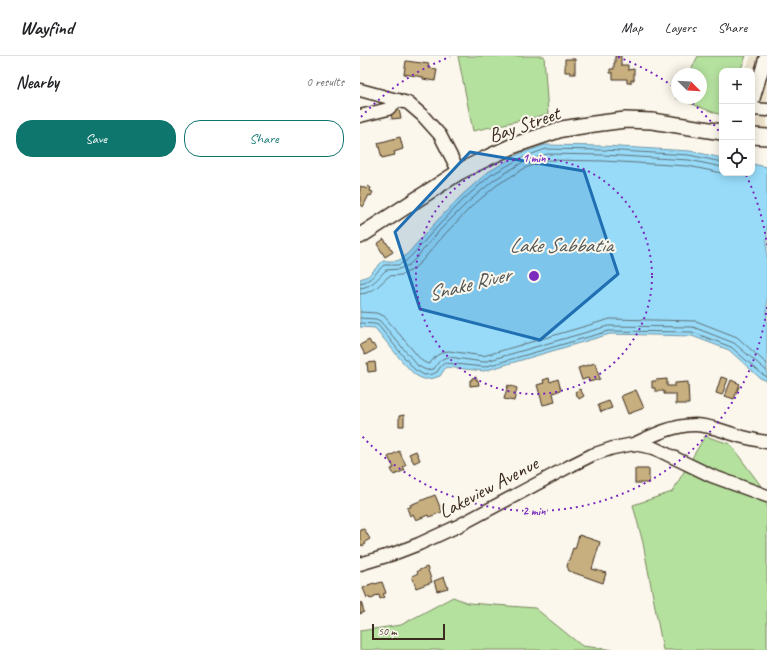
<!DOCTYPE html>
<meta charset="utf-8">
<style>
body{margin:0;font-family:Caveat,sans-serif;background:#f2f2f2;color:#202124}
.controls{position:absolute;right:12px;top:12px;display:grid;overflow:hidden;border-radius:8px;box-shadow:0 2px 10px #0003}
.controls button{width:36px;height:36px;display:grid;place-items:center;padding:0;border:0;border-bottom:1px solid #e0e0e0;background:#fff;color:#202124;font:20px sans-serif}
.compass{position:absolute;left:311px;top:12px;width:36px;height:36px;border-radius:50%;background:#fff;box-shadow:0 2px 10px #0003;rotate:114deg}
.scale{position:absolute;left:12px;bottom:10px;width:73px;box-sizing:border-box;padding-left:4px;border:2px solid #3b2a1e;border-top:0;font-size:11px;line-height:14px;white-space:nowrap;color:#3b2a1e;-webkit-text-stroke:3px #fbf7ec;paint-order:stroke}
.list{margin:0;padding:0;list-style:none}
h2{display:flex;justify-content:space-between;align-items:center;height:52px;margin:0;padding:0 16px;font-size:17px}
h2 small{font-size:13px;font-weight:400;color:#757577}
.actions{display:flex;gap:8px;padding:12px 16px}
.actions a{flex:1;padding:9px 0;border:1px solid #0f766e;border-radius:16px;text-align:center;font-size:14px;color:#0f766e}
.actions .main{background:#0f766e;color:#fff}
.icon{flex:none;width:22px;height:22px;fill:none;stroke:currentColor;stroke-width:2;stroke-linecap:round;stroke-linejoin:round}
.map{position:relative;flex:none;width:407px;height:594px;overflow:hidden}
header{display:flex;align-items:center;gap:24px;box-sizing:border-box;height:56px;padding:0 20px;background:#fff;border-bottom:1px solid #e0e0e0}
header strong{font-size:19px}
nav{display:flex;gap:22px;margin-inline-start:auto;font-size:14px}
main{display:flex}
aside{flex:1;background:#fff}
.map>svg:first-child{display:block}
.built{fill:#ece1cb}
.green{fill:#b5e19f;stroke:#78865e}
.water{fill:#97dbf9;stroke:#7294a1}
.lines{fill:none;stroke-linecap:round;stroke-linejoin:round}
.shore{stroke:#607176;stroke-width:1}
.building{fill:#c8af7f;stroke:#3b2a1e}
.minor-casing{stroke:#3b2a1e;stroke-width:15}
.major-casing{stroke:#3b2a1e;stroke-width:18}
.minor{stroke:#fbf7ec;stroke-width:12}
.major{stroke:#fbf7ec;stroke-width:15}
.marked{fill:#1f6fb2;fill-opacity:0.2;stroke:#1f6fb2;stroke-width:3;stroke-linejoin:round}
.ring{fill:none;stroke:#7b2cbf;stroke-width:2;stroke-dasharray:2 4}
.labels{text-anchor:middle;stroke-width:4;stroke-linejoin:round;paint-order:stroke}
.street-label{font-size:20px;fill:#3b2a1e;stroke:#fbf7ec}
.water-label{font-size:21px;font-style:italic;fill:#525655;stroke:#fbf7ec}
.centre{fill:#7b2cbf;stroke:#fbf7ec;stroke-width:2}
.ring-label{font-size:12px;text-anchor:middle;font-weight:bold;fill:#7b2cbf;stroke:#fbf7ec;stroke-width:4;stroke-linejoin:round;paint-order:stroke}
</style>
<header>
<strong>Wayfind</strong>
<nav><a>Map</a><a>Layers</a><a>Share</a></nav>
</header>
<main>
<aside>
<h2>Nearby<small>0 results</small></h2>
<ul class="list">
</ul>
<div class="actions"><a class="main">Save</a><a>Share</a></div>
</aside>
<div class="map">
<svg width="407" height="594" viewBox="0 0 407 594">
<rect width="100%" height="100%" fill="#fbf7ec"/>
<filter id="ink" filterUnits="userSpaceOnUse"><feTurbulence type="fractalNoise" baseFrequency=".025" numOctaves="2"/><feDisplacementMap in="SourceGraphic" scale="8" xChannelSelector="R" yChannelSelector="G"/><feConvolveMatrix kernelMatrix="1 2 1 2 8 2 1 2 1" color-interpolation-filters="sRGB"/></filter>
<g filter="url(#ink)">
<path class="built" d="M391 0H407V73L392 71V15H385Z"/>
<g class="green">
<path d="M98 0H184L188 58 113 75Z"/>
<path d="M338 0H386L380 15H362V56L361 59 316 42 317 41V42H341V18H329Z"/>
<path d="M345 380 370 388 407 438V594H303L283 487 273 449 312 436Z"/>
<path d="M93 541 108 547 175 552 222 590 255 594H0V575L41 569Z"/>
</g>
<path class="water" d="M185 89 243 90 330 95 362 102V117H392V108L407 111V325L400 322 369 294 332 280 250 278 124 315 86 311 80 320 74 322 68 323H63L57 320 53 317 41 304 15 272 0 271V223L8 220 23 205H37L43 202 50 195 74 168 101 140 128 116 159 98Z"/>
<g class="lines">
<g class="shore">
<path d="M0 227C12 225 16 216 24 209H38L46 205 53 198 77 171 104 143 131 119 161 102 186 93 243 94 329 99 362 106"/>
<path d="M0 232C12 231 18 222 26 214L39 213 49 209 57 201 80 174 107 147 134 124 163 106 187 98 243 99 329 104 362 111"/>
<path d="M0 238 6 237 16 232 29 220 41 219 52 214 61 206 85 178 111 151 137 129 165 112 187 104 243 105 328 110 362 117"/>
<path d="M0 256 16 257 24 260 62 305 68 308 70 307 76 300 83 296 89 295 123 300 250 263 336 265 377 281 407 308"/>
<path d="M0 262 16 263 20 265 58 310 66 314 74 313C78 306 81 302 89 301L123 306 248 270 333 271 374 287 407 315"/>
<path d="M0 267 15 268 18 269 44 301 55 314 59 316 64 319 73 318 77 316 81 310 85 307 124 311 249 275 332 276 371 291 402 318 407 321"/>
</g>
</g>
<g class="building">
<path d="M255 0H261V9H268V14L274 13V24H271V27H267V23H253V17H250V13H254V7H255Z"/>
<path d="M205 3H215V18H210V16H205Z"/>
<path d="M46 5 69 8 68 12 77 13 75 25 63 23V21L44 18Z"/>
<path d="M39 54 41 62 32 63 31 56Z"/>
<path d="M40 81 43 93 34 96 35 99 22 102 18 87Z"/>
<path d="M0 130 7 133 8 130 11 132 10 135 13 136 11 140 9 139 3 151 0 149Z"/>
<path d="M24 183 33 196 25 201 17 188Z"/>
<path d="M9 284 12 289 13 288 16 293 5 299 0 289Z"/>
<path d="M15 306 16 315 8 316 7 307Z"/>
<path d="M235 307 240 323 229 326 228 322 222 324 218 312Z"/>
<path d="M116 321V324H118L119 329 110 330V324H112V322Z"/>
<path d="M361 321 368 323 362 339 356 337Z"/>
<path d="M189 322 190 326 198 323 201 334 193 337 195 346 183 349 177 329 184 327 183 324Z"/>
<path d="M307 323V330H315V327L328 326 329 348H316V338H304V335H295V332H292V325H296V324Z"/>
<path d="M371 324 380 328 374 343 365 340Z"/>
<path d="M148 329 157 332 154 345 144 343Z"/>
<path d="M220 333 224 340 219 343 215 336Z"/>
<path d="M276 334 284 352 268 358 261 340Z"/>
<path d="M249 345 252 352 241 356 238 349Z"/>
<path d="M44 359V370H39V360Z"/>
<path d="M39 395 46 409 43 411 45 414 34 419 31 413 34 412 28 401Z"/>
<path d="M56 395 60 404 54 407 49 398Z"/>
<rect x="275" y="413" width="14" height="14"/>
<path d="M75 439 82 456 69 461 68 459 56 464 53 458 50 460 47 452 51 451 50 449Z"/>
<path d="M4 473 10 483 5 486 6 488 2 490 1 488H0V474Z"/>
<path d="M219 479 240 486 232 513 246 517 243 527 209 515 207 510 213 492 215 493Z"/>
<path d="M67 511 72 526 56 532 52 520 58 517 57 515Z"/>
<path d="M84 521 88 532 77 535 74 525Z"/>
<path d="M22 526 26 537 23 538 25 541 20 543 19 539 14 540V542L10 543 9 541 7 542 3 532 8 530V529L14 527 15 528Z"/>
<path d="M1 546 4 556 0 558V547Z"/>
</g>
<g class="lines">
<g class="minor-casing">
<g id="minor">
<path d="M0 34 48 47 62 59 80 79 99 116"/>
<path d="M392 48 405 3 407 1"/>
<path d="M392 53 407 54"/>
<path d="M0 60 28 53 38 44"/>
<path d="M274 388C293 379 314 369 335 369 352 369 367 377 383 381 391 383 399 385 407 386"/>
<path d="M0 508 33 498 59 488 98 470 210 410 232 399 253 392 274 388 294 392 352 420 407 440"/>
</g>
</g>
<g class="major-casing">
<g id="major">
<path d="M392 80 407 81"/>
<path d="M0 180 99 116 129 101 155 89 202 73 234 68 265 64 292 65 362 76"/>
</g>
</g>
<use href="#minor" class="minor"/>
<use href="#major" class="major"/>
</g>
</g>
<path class="marked" d="M110 96 224 115 258 218 180 284 60 253 35 176Z"/>
<g class="ring">
<circle cx="174" cy="220" r="118"/>
<path d="M407 251A235 235 0 0 1 1 379M1 61A235 235 0 0 1 90 1M258 1A235 235 0 0 1 315 32M328 43A235 235 0 0 1 362 79M386 119A235 235 0 0 1 407 189"/>
</g>
<g class="labels">
<g class="street-label">
<text transform="translate(164 68) rotate(-19)" y="7">Bay Street</text>
<text transform="translate(128 431) rotate(-28)" y="7">Lakeview Avenue</text>
</g>
<g class="water-label">
<text x="201" y="196">Lake Sabbatia</text>
<text transform="translate(109 228) rotate(-14)" y="7">Snake River</text>
</g>
</g>
<circle cx="174" cy="220" r="6" class="centre"/>
<g class="ring-label">
<text x="174" y="106">1 min</text>
<text x="174" y="459">2 min</text>
</g>
</svg>
<div class="controls">
<button>+</button>
<button>−</button>
<button><svg class="icon" aria-label="locate" viewBox="0 0 24 24"><circle cx="12" cy="12" r="6"/><path d="M12 2v4M12 18v4M2 12h4M18 12h4"/></svg></button>
</div>
<svg class="compass" viewBox="-18 -18 36 36"><path d="M0-13l5 13h-10z" fill="#e53935"/><path d="M0 13l5-13h-10z" fill="#757577"/></svg>
<div class="scale">50 m</div>
</div>
</main>
